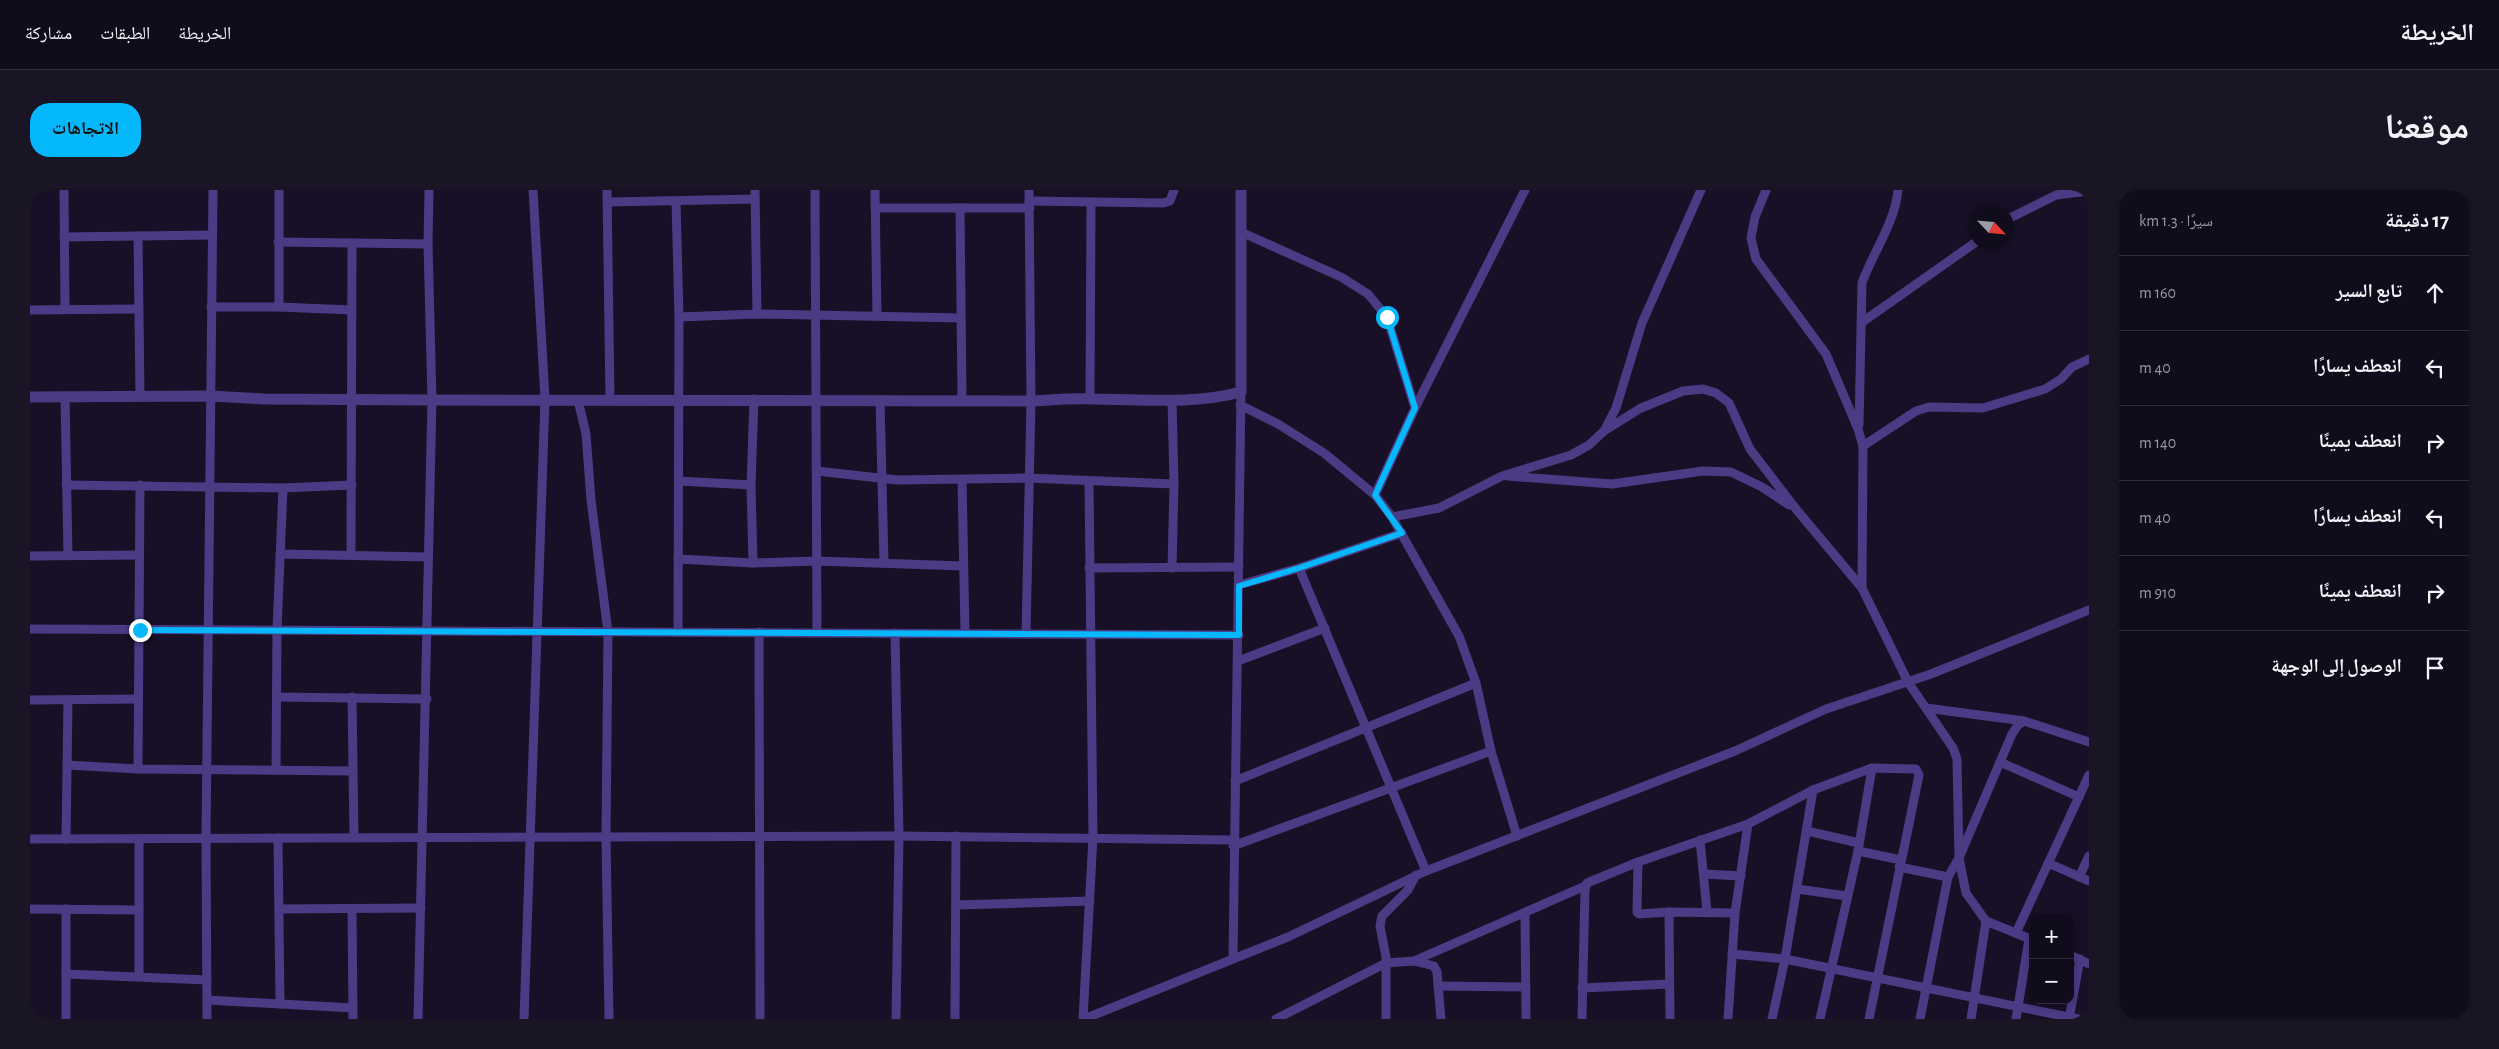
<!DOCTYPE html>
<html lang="ar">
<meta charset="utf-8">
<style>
body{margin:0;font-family:"Alegreya Sans","Noto Naskh Arabic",sans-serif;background:#1a1525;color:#f1f3f6;direction:rtl}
.controls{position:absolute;right:15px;bottom:15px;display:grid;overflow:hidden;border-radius:10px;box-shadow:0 2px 8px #0003}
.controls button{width:45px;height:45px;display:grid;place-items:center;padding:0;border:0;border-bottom:1px solid #302c3b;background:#110c1c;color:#f1f3f6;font:25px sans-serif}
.compass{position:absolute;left:1939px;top:15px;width:45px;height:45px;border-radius:50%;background:#110c1c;box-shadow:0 2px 8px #0003;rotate:116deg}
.stop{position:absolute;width:15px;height:15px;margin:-11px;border:4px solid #05b8fb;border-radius:50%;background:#fff}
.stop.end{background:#05b8fb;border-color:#fff;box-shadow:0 1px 5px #0008}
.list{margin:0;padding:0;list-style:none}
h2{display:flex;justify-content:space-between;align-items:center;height:65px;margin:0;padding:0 20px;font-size:21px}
h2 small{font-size:16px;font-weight:400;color:#9c9ba3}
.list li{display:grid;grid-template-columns:32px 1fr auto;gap:15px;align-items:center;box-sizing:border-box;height:75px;padding:0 20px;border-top:1px solid #302c3b}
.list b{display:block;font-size:19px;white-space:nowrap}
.list em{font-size:16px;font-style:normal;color:#9c9ba3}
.icon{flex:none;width:28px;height:28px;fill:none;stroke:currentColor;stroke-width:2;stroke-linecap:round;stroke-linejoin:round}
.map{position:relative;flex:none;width:2059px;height:829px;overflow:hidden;direction:ltr;border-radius:20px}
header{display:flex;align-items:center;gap:30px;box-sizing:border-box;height:70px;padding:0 25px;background:#110c1c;border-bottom:1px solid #302c3b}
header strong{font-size:24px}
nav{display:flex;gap:28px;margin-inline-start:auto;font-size:18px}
.intro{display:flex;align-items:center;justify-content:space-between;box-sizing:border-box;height:120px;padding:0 30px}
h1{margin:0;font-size:35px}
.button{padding:12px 22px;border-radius:20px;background:#05b8fb;color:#111;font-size:18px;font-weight:700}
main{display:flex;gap:30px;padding:0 30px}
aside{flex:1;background:#110c1c;border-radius:20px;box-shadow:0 2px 8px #0003}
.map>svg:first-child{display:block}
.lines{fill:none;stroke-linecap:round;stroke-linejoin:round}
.minor{stroke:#4b3b84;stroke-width:9}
.tertiary{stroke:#4b3b84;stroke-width:11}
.route{stroke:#05b8fb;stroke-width:6}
</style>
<header>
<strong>الخريطة</strong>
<nav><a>الخريطة</a><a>الطبقات</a><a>مشاركة</a></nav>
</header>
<div class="intro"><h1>موقعنا</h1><a class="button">الاتجاهات</a></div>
<main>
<aside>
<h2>17 دقيقة<small>سيرًا · 1.3 km</small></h2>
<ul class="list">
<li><svg class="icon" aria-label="ahead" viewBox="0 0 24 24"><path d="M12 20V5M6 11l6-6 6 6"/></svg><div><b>تابع السير</b></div><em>160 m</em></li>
<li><svg class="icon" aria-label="left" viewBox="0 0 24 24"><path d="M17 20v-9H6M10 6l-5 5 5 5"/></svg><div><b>انعطف يسارًا</b></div><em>40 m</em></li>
<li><svg class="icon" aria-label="right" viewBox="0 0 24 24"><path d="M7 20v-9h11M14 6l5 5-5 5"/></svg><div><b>انعطف يمينًا</b></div><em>140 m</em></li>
<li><svg class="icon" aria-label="left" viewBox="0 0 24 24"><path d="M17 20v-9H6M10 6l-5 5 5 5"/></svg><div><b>انعطف يسارًا</b></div><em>40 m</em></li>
<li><svg class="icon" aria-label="right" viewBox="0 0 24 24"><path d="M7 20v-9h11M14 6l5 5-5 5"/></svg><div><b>انعطف يمينًا</b></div><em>910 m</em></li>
<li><svg class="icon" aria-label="arrive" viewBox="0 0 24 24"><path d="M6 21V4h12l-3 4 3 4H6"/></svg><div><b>الوصول إلى الوجهة</b></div></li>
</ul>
</aside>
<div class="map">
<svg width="2059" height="829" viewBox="0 0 2059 829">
<rect width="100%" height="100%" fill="#171026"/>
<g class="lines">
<g class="minor">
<path d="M34 0 35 119"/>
<path d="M577 0 580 210"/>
<path d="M725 0 727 124"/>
<path d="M785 0 787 443"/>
<path d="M845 0 847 126"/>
<path d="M1736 0 1725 27 1721 48 1726 69 1796 164 1828 239 1833 256 1832 398"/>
<path d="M999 11 1133 13 1140 11 1144 0"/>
<path d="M578 12 725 9"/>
<path d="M646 12 649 127 648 442"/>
<path d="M845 18H1000"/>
<path d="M930 18 932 210"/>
<path d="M1976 30 2026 5 2059 1"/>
<path d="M1211 42 1311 87 1338 104 1357 127 1385 218"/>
<path d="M108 46 110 206"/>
<path d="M34 47 182 45"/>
<path d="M248 52 398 54"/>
<path d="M181 117H249V0"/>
<path d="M249 117 321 120"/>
<path d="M0 120 108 119"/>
<path d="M649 127 727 124 931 128"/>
<path d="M1831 133 1946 52"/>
<path d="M35 206 38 365"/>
<path d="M1060 209 1061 13"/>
<path d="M548 210 556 244 561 310 578 442 576 647 579 829"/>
<path d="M850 210 854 373"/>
<path d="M1142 211 1144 294 1142 378"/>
<path d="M1210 215 1248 234 1294 263 1345 305 1362 327 1429 446 1446 493 1461 561 1487 646"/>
<path d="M1829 235 1832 93C1843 62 1865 33 1868 0"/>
<path d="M1574 241 1611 218 1653 201 1673 199 1686 203 1699 213 1720 259 1766 319 1832 398 1878 492 1923 558 1927 569 1929 668 1918 687 1890 829"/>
<path d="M1833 256 1886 221 1899 217 1953 218 2015 199 2031 189 2042 177 2059 169"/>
<path d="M787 281 867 290 998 288 1144 294"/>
<path d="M1477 286 1582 294 1673 281 1701 282 1732 297 1759 315"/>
<path d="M932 290 935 443"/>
<path d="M649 291 721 295"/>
<path d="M36 295 253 298 322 295"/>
<path d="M1345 305 1385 218 1495 0"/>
<path d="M1362 327 1409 318 1472 286 1541 265 1559 255 1574 241 1586 218 1612 133 1671 0"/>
<path d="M250 364 398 367"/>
<path d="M321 364 322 53"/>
<path d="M0 366 109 365"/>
<path d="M648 369 723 373 786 371 933 376"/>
<path d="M723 373 721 295 724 209"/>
<path d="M1059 378 1209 377"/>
<path d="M1269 378 1396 681"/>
<path d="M1209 395 1269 378 1372 343"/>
<path d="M0 439 1209 445"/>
<path d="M729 442 730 829"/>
<path d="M865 443 869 646 866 829"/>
<path d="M996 444 1001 211 999 0"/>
<path d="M1208 471 1295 438"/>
<path d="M247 507 397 509"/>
<path d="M322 507 324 648"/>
<path d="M0 510 108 509"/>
<path d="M1896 518 1994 531 2059 552"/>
<path d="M1994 531 1988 535 1982 544 1929 668 1936 703 1956 731 2003 750"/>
<path d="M1970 572 2049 607"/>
<path d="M37 575 108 579 323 581"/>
<path d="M108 579 110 295"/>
<path d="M246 580 247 440 253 298"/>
<path d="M1205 591 1446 493"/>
<path d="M1718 634 1783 600 1842 578"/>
<path d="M1777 641 1829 653"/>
<path d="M248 648 250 814"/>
<path d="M0 649 869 646 1203 650"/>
<path d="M36 649 38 510"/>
<path d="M109 649V786"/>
<path d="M1670 650 1677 721"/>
<path d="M1203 656 1461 561"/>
<path d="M1828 661 1871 670"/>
<path d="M1608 672 1607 722 1609 724 1639 722"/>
<path d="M2018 673 2059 691"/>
<path d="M1869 677 1918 687"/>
<path d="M1674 684 1711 686"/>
<path d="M2049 687 2059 666"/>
<path d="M1767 699 1817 706"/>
<path d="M926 715 1060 711"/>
<path d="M0 719 109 720"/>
<path d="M36 719V829"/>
<path d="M249 719 391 718"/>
<path d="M322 719 323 829"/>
<path d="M1495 723 1496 829"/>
<path d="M1986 743 2059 585"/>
<path d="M1702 764 1755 769 2048 829"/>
<path d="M2040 765 2059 774"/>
<path d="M1203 769 1211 202"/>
<path d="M1384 771 1555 696"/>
<path d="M36 784 177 790"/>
<path d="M1408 796 1496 797"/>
<path d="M1552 798 1639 794"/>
<path d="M177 810 323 818"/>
<path d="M177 829 176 648 183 0"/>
<path d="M388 829 402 210 398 54 399 0"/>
<path d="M494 829 515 209 503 0"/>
<path d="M925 829 926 646"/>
<path d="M1053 829 1063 647 1059 292"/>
<path d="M1054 829 1258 747 1396 681 1705 561 1796 519 1901 484 2059 420"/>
<path d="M1246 829 1356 773 1384 771 1404 776 1407 782 1411 829"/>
<path d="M1356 829V767L1350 736 1352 726 1378 700 1386 685"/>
<path d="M1552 829 1555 700 1557 693 1608 672 1718 634 1705 723 1698 829"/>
<path d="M1640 829 1639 722 1705 723"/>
<path d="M1742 829 1755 769 1783 600"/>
<path d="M1790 829 1828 661 1842 578 1886 579 1889 585 1839 829"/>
<path d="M1941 829 1956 731"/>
<path d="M1986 829 1999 749"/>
<path d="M2039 829 2050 769"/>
</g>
<path class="tertiary" d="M0 207 180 206 234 209 402 210 1001 211C1021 210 1042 208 1062 209 1112 209 1162 215 1211 202V0"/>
</g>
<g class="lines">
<path class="route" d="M110 440 1209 445V396L1269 378 1372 343 1345 305 1385 218 1357 127"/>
</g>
</svg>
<div class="controls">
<button>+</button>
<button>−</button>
</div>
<svg class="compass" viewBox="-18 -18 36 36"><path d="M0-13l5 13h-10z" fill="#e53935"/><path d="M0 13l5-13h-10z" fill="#9c9ba3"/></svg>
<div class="stop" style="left:1357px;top:127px"></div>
<div class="stop end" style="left:110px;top:440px"></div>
</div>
</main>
